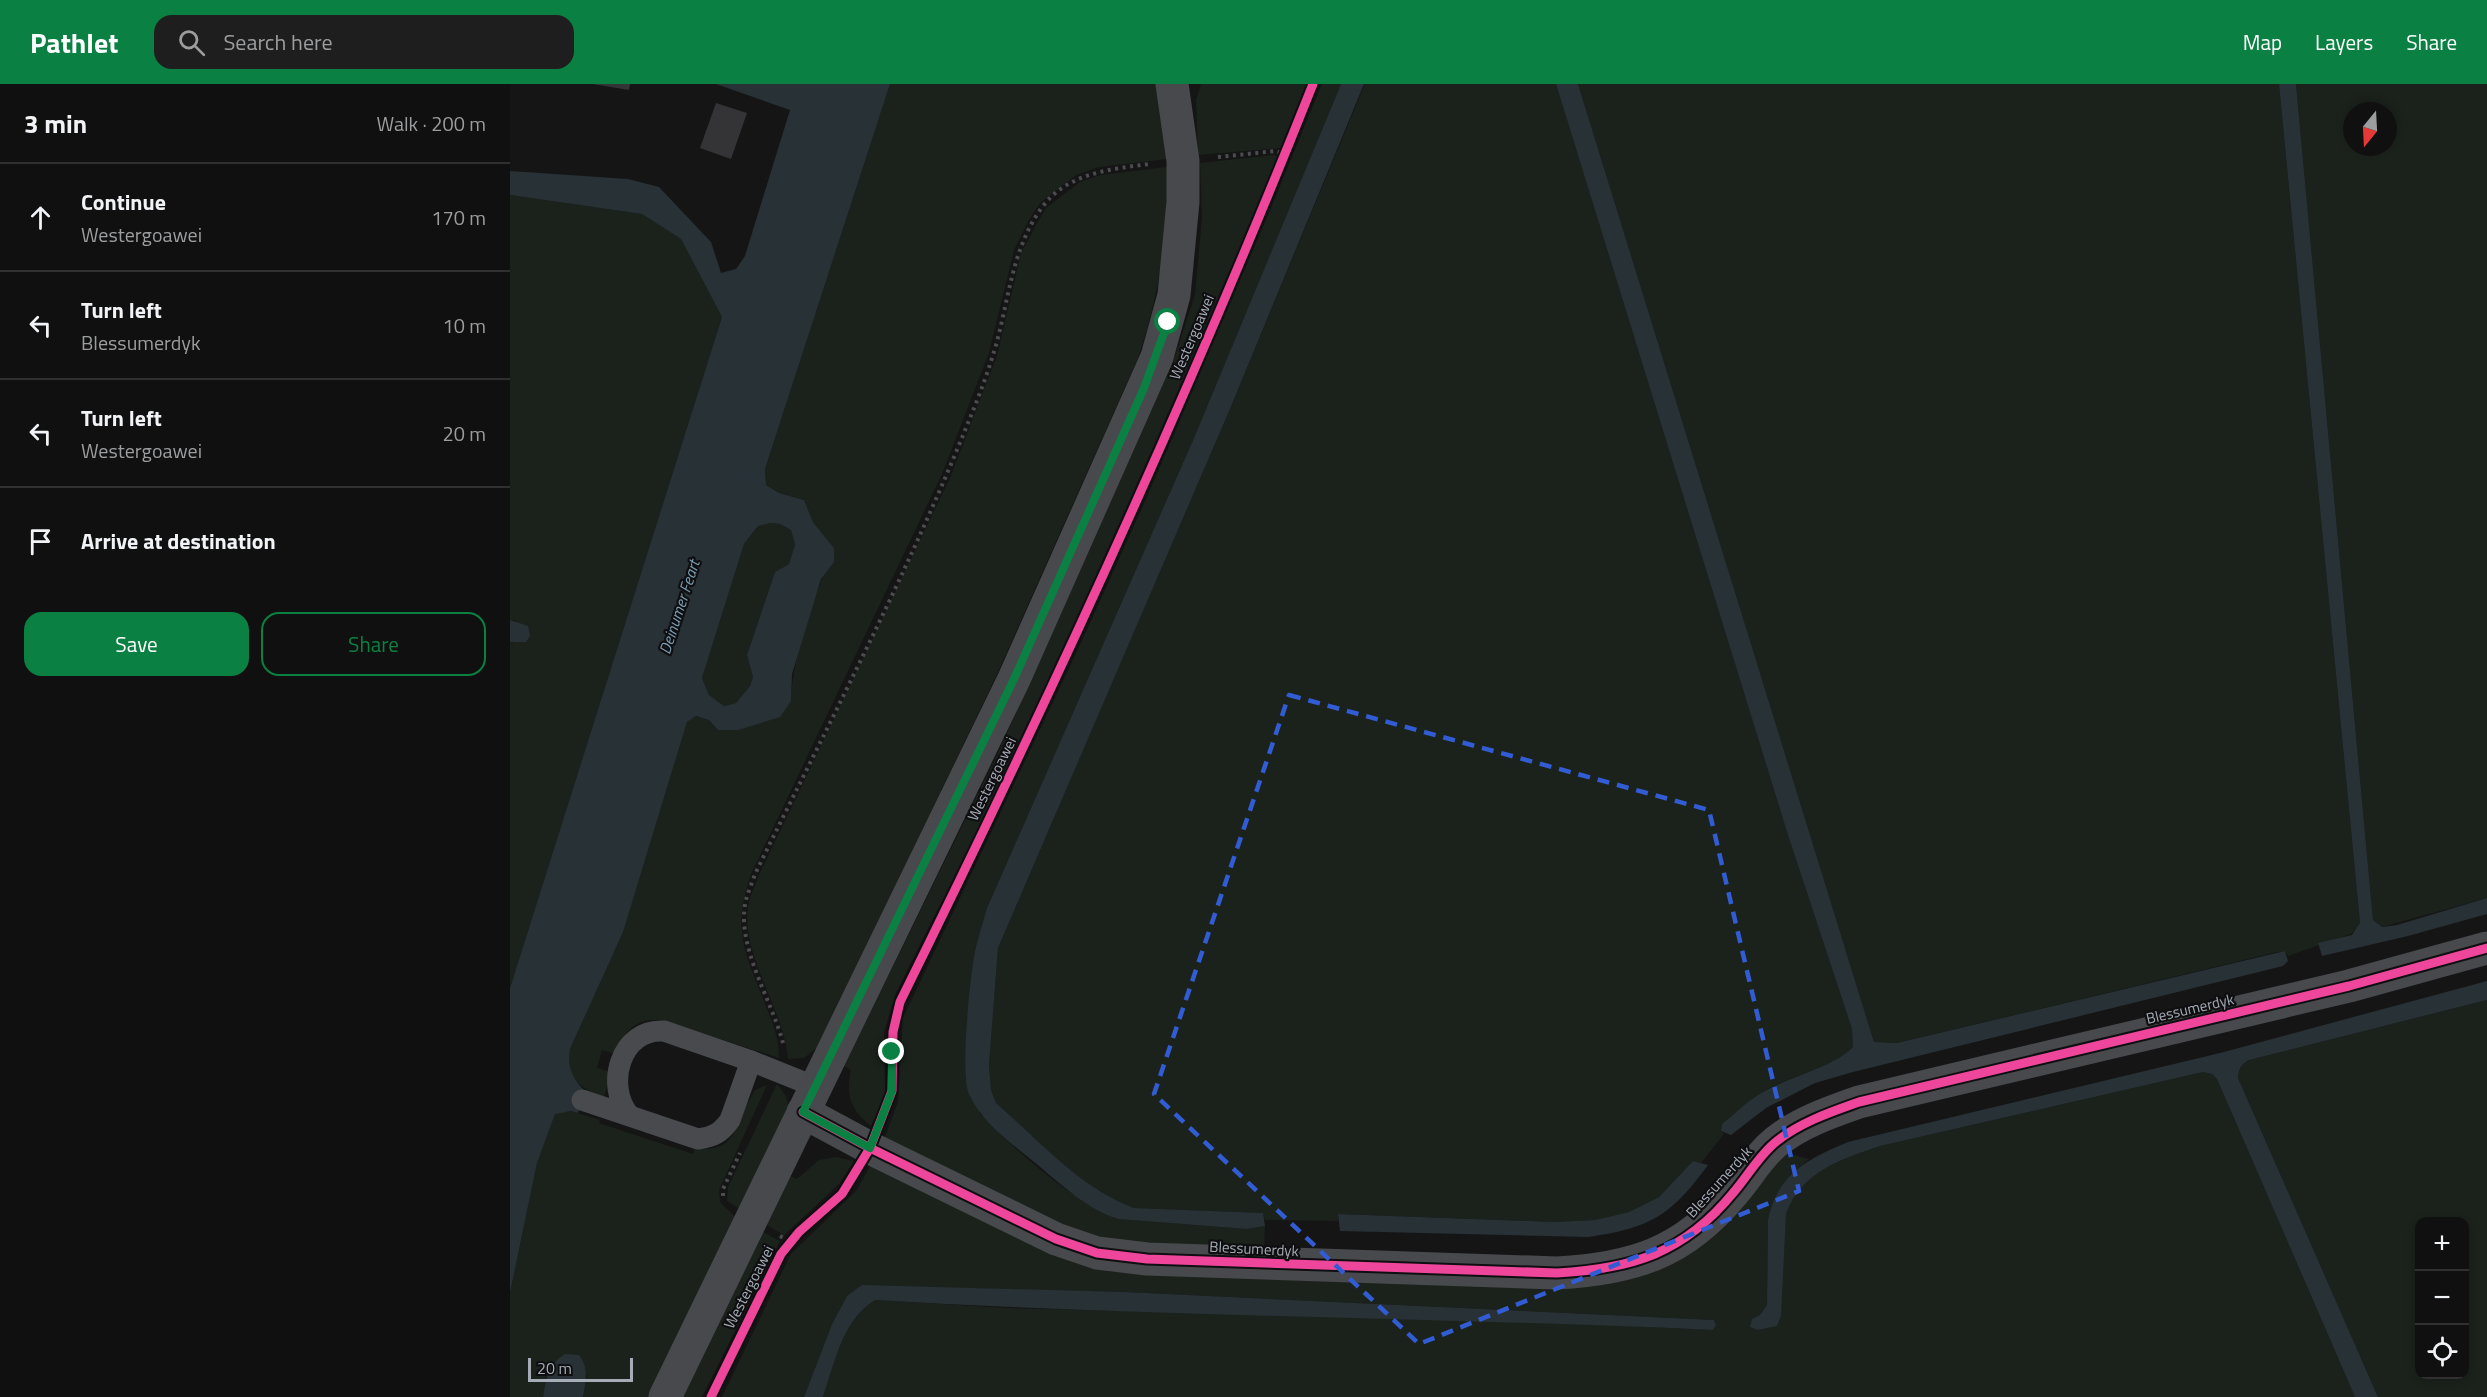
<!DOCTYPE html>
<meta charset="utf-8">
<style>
body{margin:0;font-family:"Titillium Web",sans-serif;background:#1e1e1e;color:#f1f3f6}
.controls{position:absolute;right:18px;bottom:18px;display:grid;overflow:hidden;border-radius:12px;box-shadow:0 3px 9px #0003}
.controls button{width:54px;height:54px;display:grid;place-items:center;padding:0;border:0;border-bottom:2px solid #303030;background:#101010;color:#f1f3f6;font:30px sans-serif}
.compass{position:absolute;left:1833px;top:18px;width:54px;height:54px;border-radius:50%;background:#101010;box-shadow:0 3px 9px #0003;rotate:198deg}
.scale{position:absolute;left:18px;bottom:15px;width:105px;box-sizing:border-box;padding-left:6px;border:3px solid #a6acb6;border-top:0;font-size:16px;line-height:21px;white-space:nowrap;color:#a6acb6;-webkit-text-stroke:4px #0f0f11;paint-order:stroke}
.stop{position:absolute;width:18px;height:18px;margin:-14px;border:4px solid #0b8043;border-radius:50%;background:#fff}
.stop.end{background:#0b8043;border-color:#fff;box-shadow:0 2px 6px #0008}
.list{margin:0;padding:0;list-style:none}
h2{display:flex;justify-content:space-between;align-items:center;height:78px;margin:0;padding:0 24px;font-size:26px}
h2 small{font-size:20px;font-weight:400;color:#9c9d9f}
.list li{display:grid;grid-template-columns:39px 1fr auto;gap:18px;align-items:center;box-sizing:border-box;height:108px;padding:0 24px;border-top:2px solid #303030}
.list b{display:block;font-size:22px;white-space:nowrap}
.list p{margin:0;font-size:20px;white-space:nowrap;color:#9c9d9f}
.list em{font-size:20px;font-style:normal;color:#9c9d9f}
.actions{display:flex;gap:12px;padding:18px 24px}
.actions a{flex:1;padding:14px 0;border:2px solid #0b8043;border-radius:18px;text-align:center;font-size:21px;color:#0b8043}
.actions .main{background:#0b8043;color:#fff}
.icon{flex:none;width:33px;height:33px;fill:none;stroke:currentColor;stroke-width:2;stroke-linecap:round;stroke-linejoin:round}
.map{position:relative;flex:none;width:1977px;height:1313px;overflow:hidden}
header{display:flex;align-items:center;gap:36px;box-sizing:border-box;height:84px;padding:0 30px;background:#0b8043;color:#fff}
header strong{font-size:28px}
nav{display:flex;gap:33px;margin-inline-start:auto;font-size:21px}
.search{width:420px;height:54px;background:#1e1e1e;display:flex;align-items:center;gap:15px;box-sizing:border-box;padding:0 21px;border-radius:18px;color:#9c9d9f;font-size:22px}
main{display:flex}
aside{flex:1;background:#101010}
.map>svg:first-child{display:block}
.green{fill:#1b221c;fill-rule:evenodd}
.water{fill:#283136;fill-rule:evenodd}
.building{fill:#343436}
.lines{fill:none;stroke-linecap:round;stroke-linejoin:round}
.path{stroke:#4b4c50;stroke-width:4;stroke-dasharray:3 4.5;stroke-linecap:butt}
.lane{stroke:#494a4e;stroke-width:21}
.secondary{stroke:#48494c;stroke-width:33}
.cycleway-casing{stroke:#0f0f11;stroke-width:13}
.cycleway{stroke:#ed469a;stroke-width:9}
.route{stroke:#0b8043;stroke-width:8}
.marked{fill:none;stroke:#325cd3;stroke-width:4.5;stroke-dasharray:12 8;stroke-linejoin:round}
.labels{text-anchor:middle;stroke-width:4.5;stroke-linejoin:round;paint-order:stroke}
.street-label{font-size:15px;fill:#a6acb6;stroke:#0f0f11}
.water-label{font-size:16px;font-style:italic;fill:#7c9db1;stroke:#0f0f11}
</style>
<header>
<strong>Pathlet</strong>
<div class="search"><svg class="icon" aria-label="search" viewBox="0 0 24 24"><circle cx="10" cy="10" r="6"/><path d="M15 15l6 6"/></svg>Search here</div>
<nav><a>Map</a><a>Layers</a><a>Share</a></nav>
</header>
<main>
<aside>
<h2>3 min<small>Walk · 200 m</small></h2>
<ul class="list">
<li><svg class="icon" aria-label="ahead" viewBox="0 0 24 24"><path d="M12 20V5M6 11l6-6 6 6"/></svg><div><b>Continue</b><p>Westergoawei</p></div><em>170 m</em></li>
<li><svg class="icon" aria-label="left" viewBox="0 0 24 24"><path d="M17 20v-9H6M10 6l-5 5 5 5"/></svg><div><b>Turn left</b><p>Blessumerdyk</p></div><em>10 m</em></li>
<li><svg class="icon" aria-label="left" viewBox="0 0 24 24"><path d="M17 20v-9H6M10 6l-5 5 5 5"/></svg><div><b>Turn left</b><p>Westergoawei</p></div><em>20 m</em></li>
<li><svg class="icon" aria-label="arrive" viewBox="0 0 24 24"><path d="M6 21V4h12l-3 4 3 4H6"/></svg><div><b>Arrive at destination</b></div></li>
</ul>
<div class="actions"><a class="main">Save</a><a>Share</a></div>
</aside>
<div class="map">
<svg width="1977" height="1313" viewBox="0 0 1977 1313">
<rect width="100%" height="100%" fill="#151515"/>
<g class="green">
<path d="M380 0H646L657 75 589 83 566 91 530 119 519 136 504 166 479 269 432 390 242 788C220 847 236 870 257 925 264 941 269 956 269 974L152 936C126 934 114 946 106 970L92 966 87 984 101 988 94 1013C69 1004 55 993 60 965L113 847 177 638 186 632 199 636 208 646 281 617C283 577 296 535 311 498 317 481 324 484 324 464L303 438 294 416 269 409 256 401 255 385Z"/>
<path d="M691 0H797L772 64 688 71 686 16Z"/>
<path d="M812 0H831L684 354 477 824 469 1028C498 1061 568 1122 608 1135L737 1145 755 1142 754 1167 648 1163 580 1153 373 1058 388 1018 393 934 572 557 637 413 756 136Z"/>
<path d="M855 0H1046L1277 748 1342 945 1344 964C1321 987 1275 991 1248 1011 1234 1021 1223 1036 1211 1047L1214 1050 1191 1079 1183 1077 1149 1113 1119 1128 1085 1136 1045 1138 829 1130 828 1137 755 1136 752 1129 623 1124C570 1104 529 1056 486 1019L481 1006 479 981 488 864 720 325Z"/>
<path d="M1068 0H1769L1850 839 1846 848 1778 872 1775 867 1763 869 1387 959 1364 958Z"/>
<path d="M1786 0H1977V814L1872 843 1863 836ZM1842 27H1878V63H1842Z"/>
<path d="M765 71 768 72C684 274 595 475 502 674 465 754 424 832 385 911L374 948 375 1011 361 1042C341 1027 335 1010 341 986L334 982 488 669 663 278 685 211 692 133 690 79Z"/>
<path d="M657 83C659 148 649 212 628 274L488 588 309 962 294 974 278 975C274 923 228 869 239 818 241 809 246 800 249 791L440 394 487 272 511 169 526 141 536 124 570 98 591 91Z"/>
<path d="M0 111 132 130 171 155 212 233 0 904V558L3 559 6 537 0 536Z"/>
<path d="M260 439 270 440 281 446 285 461 282 470 279 480 265 488 237 571 243 593 240 602 226 619 214 622 199 611 192 594 234 460 248 442Z"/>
<path d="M1977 916V1313H1868L1728 994C1729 985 1730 981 1739 976ZM1910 1138H1954V1290H1910Z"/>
<path d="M1693 988 1702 990 1707 995 1845 1313H313C325 1277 332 1238 365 1216L499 1224 994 1236 1203 1246 1206 1241 1204 1236 615 1208 440 1204 337 1212 322 1240 294 1313H212L281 1170 346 1107 362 1079 505 1151 1084 1200C1132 1197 1182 1176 1217 1141 1238 1119 1254 1091 1276 1069L1299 1075C1279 1092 1264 1110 1258 1137L1257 1221 1250 1231 1242 1235 1248 1246 1267 1242 1276 1130C1292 1087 1330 1076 1370 1062Z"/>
<path d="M267 1000 276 1012 279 1024 230 1125 217 1117 218 1103Z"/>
<path d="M257 1001 209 1106 210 1118 226 1134 139 1313H73L77 1291 37 1292 33 1313H0V1209L27 1079 45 1029 61 1027 90 1036 89 1039 183 1070 185 1064C222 1070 226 1047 236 1017L238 1018 245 1006Z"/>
<path d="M326 1073 344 1077 329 1100 274 1151 257 1141 280 1092 287 1095 309 1076Z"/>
<path d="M253 1148 270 1157 192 1313H172Z"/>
</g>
<g class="water">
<path d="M206 0H380L255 385 256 401 269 409 294 416 303 438 324 464V478L311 495 282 590 281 617 270 633 228 646H208L199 636 186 632 177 638 113 848 60 965C57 983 62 994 75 1007L68 1029 61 1027 45 1030 27 1079 0 1209V904L212 233 171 155 132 130 0 111V87L118 95 149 103 201 158 211 189 226 185 235 172 280 26ZM260 439 270 440 281 446 285 461 282 470 279 480 265 488 237 571 243 593 240 602 226 619 214 622 199 611 192 594 234 460 248 442Z"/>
<path d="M831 0H854L720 325 488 864 479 981 481 1006 486 1019C529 1056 570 1104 624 1124L753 1129 755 1142 737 1145 608 1135C577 1125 554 1103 529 1082 504 1061 473 1041 459 1010 450 990 460 897 464 873 467 856 473 840 477 824L684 354Z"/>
<path d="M1046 0H1068L1364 958 1387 959 1775 867 1778 877 1773 882 1343 988 1305 999 1256 1024 1221 1051 1211 1047 1212 1040C1224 1031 1235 1019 1248 1011 1275 993 1324 984 1343 963L1342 945 1277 748Z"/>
<path d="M1769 0H1786L1863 836 1872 843 1887 841 1977 814V830L1898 852 1812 872 1808 859 1842 851 1850 839Z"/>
<path d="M0 536 18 542 20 552 16 558H0Z"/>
<path d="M1977 897V916L1739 976C1730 981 1729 985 1728 994L1868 1313H1845L1707 995 1702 990 1693 988 1370 1062C1330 1076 1292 1087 1276 1130L1271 1231 1267 1242 1248 1246 1240 1243 1242 1235 1250 1231 1257 1221 1258 1136C1268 1089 1298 1075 1338 1058L1710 969Z"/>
<path d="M1183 1077 1198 1081C1161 1132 1140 1144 1078 1153L830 1147 828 1130 1045 1138 1085 1136 1119 1128 1149 1113Z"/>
<path d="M352 1201 615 1208 1204 1236 1206 1241 1203 1246C924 1233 644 1233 365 1216 332 1237 325 1278 313 1313H294L322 1240 337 1212Z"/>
<path d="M55 1270 69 1271C79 1284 76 1298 73 1313H33C36 1295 38 1280 55 1270Z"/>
</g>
<g class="building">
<path d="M83 0H120L119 6Z"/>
<path d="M206 19 237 29 221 75 190 64Z"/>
</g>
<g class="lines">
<g class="path">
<path d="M708 73 766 67 775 70"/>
<path d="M273 959C262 916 225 861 236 816 238 808 242 799 245 790 318 641 396 493 458 339 467 317 476 294 483 271 499 221 500 166 533 122 558 89 601 85 639 80"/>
<path d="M213 1112V1105L230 1069"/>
<path d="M270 1152 280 1158"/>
</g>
<g class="lane">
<path d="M72 1016 188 1055C203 1053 211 1049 220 1036L241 977"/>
<path d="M119 1031C95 1002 110 944 154 947L241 977 306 1003"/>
</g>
<g class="secondary">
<path d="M293 1028 360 1064 546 1155 587 1169 637 1175 1047 1189C1122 1185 1174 1169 1223 1109 1238 1092 1249 1071 1267 1057 1291 1038 1321 1028 1349 1018L1839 902 1977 864"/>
<path d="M155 1313 504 595 647 273 664 211 673 118V77L662 0"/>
</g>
<g class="cycleway-casing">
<g id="cycleway">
<path d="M293 1028 360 1064 546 1155 587 1169 637 1175 1047 1189C1122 1185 1174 1169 1223 1109 1238 1092 1249 1071 1267 1057 1291 1038 1321 1028 1349 1018L1839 902 1977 864"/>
<path d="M201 1313 271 1170 289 1148 332 1110 360 1064 382 1007 383 948 390 918C539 617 679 312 803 0"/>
</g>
</g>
<use href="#cycleway" class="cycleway"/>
</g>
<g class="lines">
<path class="route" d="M382 968V1007L360 1064 293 1028 504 595 634 304 658 238"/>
</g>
<path class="marked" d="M779 611 1199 726 1289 1107 909 1260 644 1010Z"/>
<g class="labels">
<g class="street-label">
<text transform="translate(682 253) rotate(-67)" y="5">Westergoawei</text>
<text transform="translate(482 695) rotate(-64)" y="5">Westergoawei</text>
<text transform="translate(1680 925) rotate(-13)" y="5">Blessumerdyk</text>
<text transform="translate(1209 1098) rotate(-48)" y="5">Blessumerdyk</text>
<text transform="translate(744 1165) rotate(3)" y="5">Blessumerdyk</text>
<text transform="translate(239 1203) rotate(-63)" y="5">Westergoawei</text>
</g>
<g class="water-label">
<text transform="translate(169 523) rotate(-72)" y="6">Deinumer Feart</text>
</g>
</g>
</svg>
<div class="controls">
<button>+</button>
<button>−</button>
<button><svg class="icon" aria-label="locate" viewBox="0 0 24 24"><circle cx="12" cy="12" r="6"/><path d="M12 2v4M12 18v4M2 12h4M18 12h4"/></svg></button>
</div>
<svg class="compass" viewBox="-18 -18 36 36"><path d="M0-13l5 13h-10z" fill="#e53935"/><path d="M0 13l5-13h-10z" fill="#9c9d9f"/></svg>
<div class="scale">20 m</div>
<div class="stop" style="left:658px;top:238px"></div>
<div class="stop end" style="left:382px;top:968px"></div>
</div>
</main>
